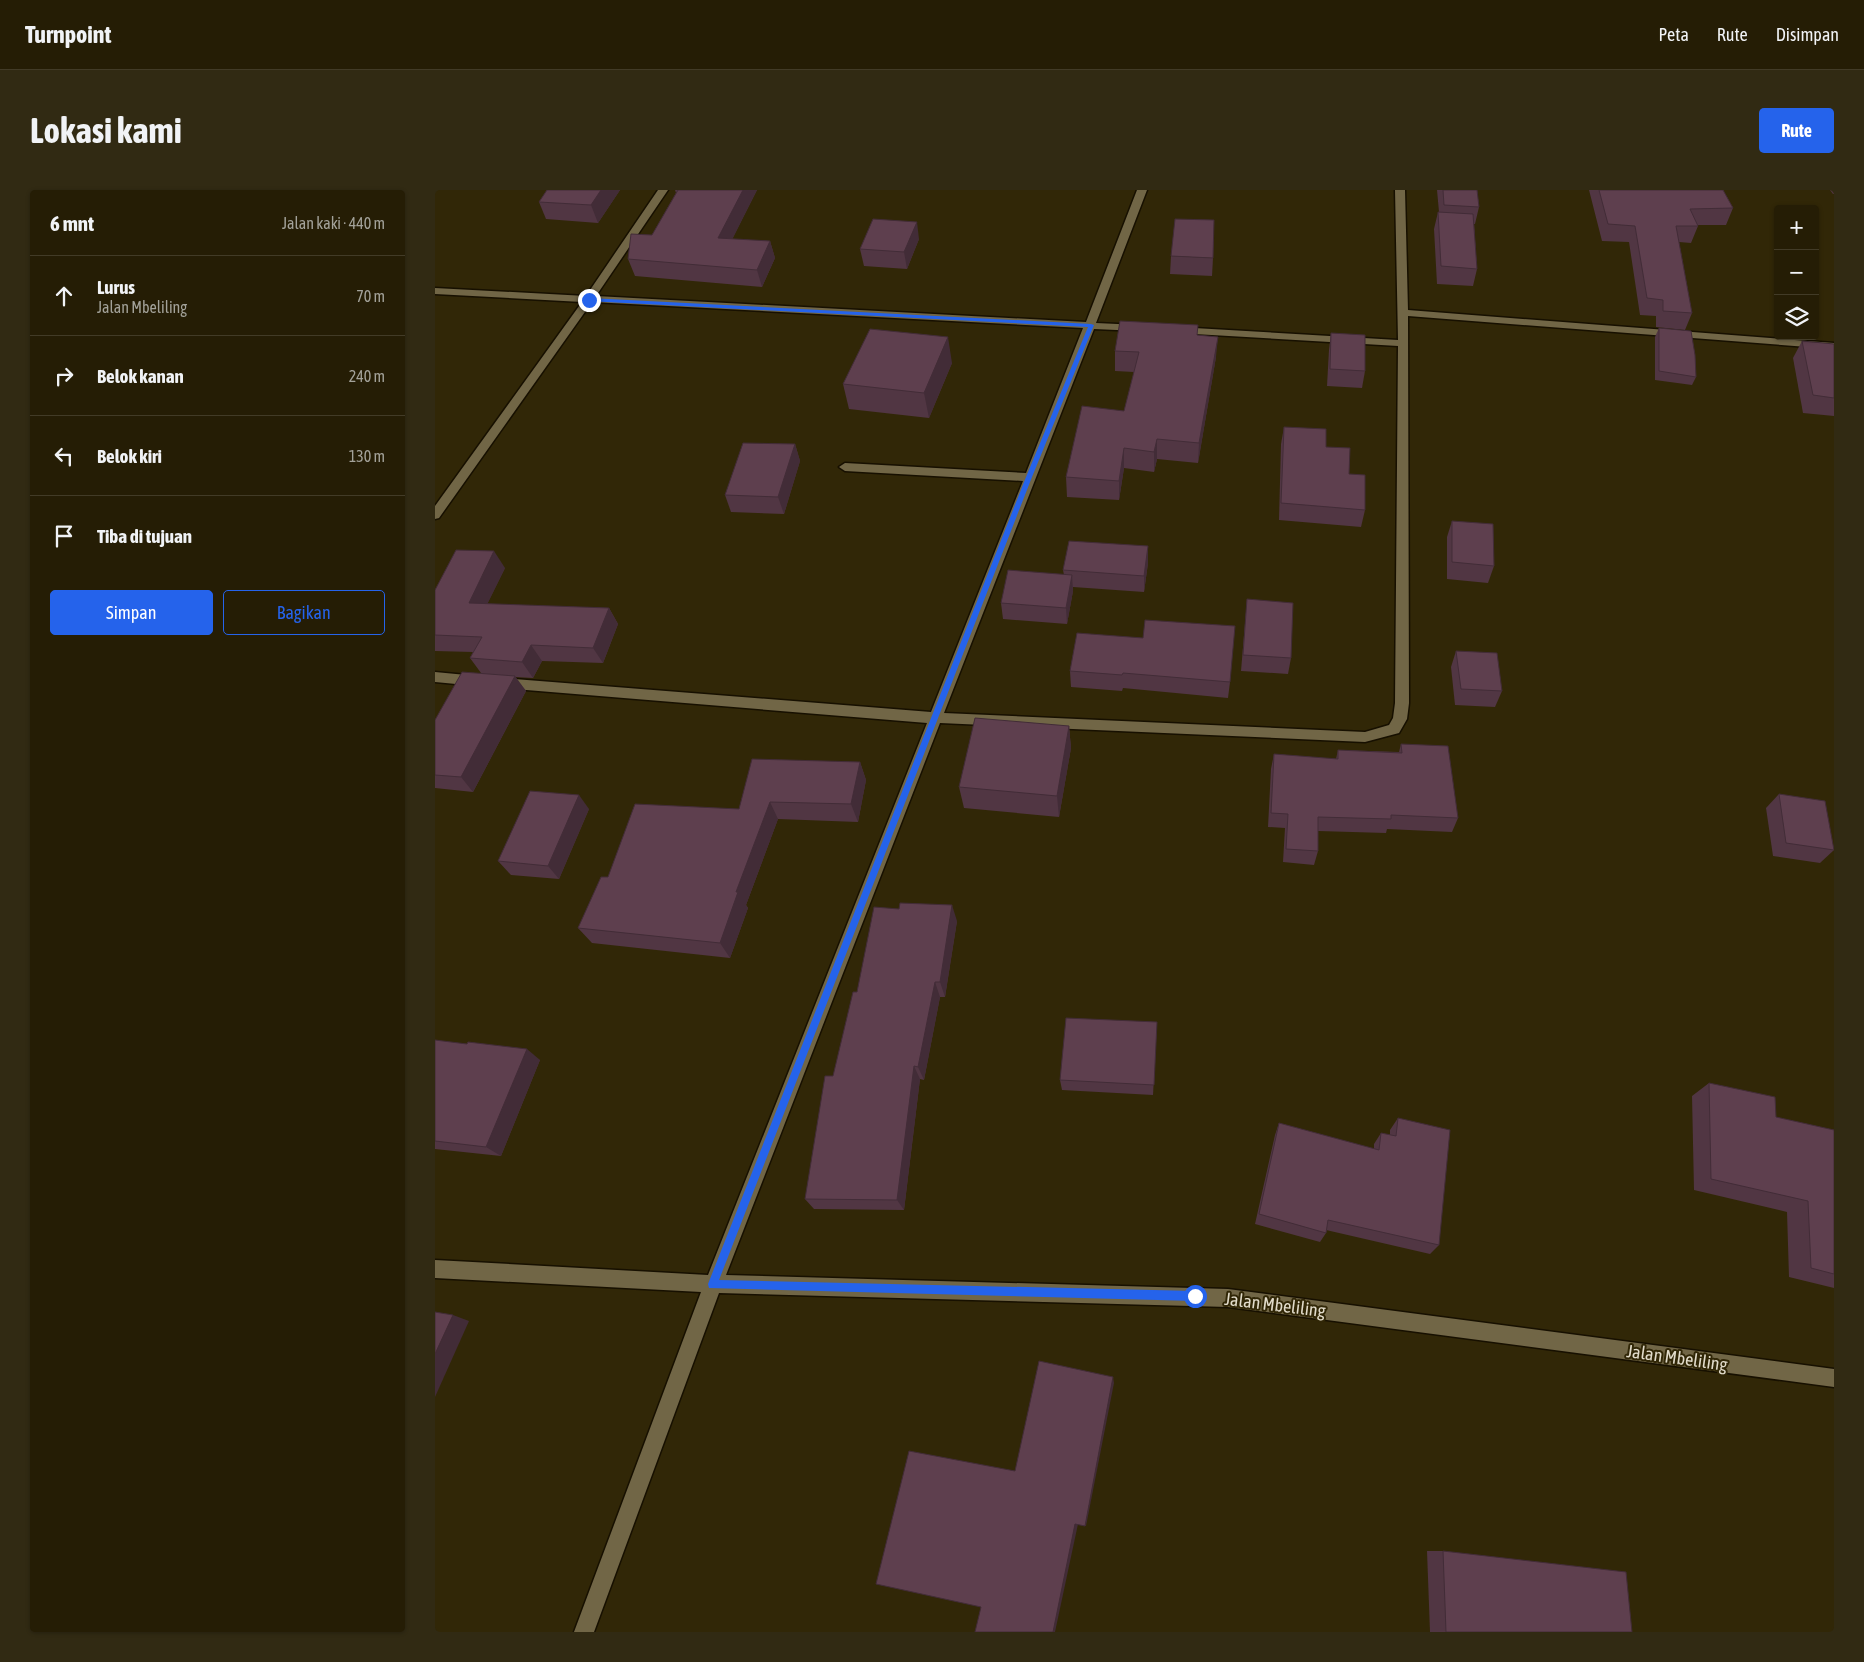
<!DOCTYPE html>
<html lang="id">
<meta charset="utf-8">
<style>
body{margin:0;font-family:"Asap Condensed",sans-serif;background:#312a13;color:#f1f3f6}
.controls{position:absolute;right:15px;top:15px;display:grid;overflow:hidden;border-radius:5px;box-shadow:0 1px 4px #0004}
.controls button{width:45px;height:45px;display:grid;place-items:center;padding:0;border:0;border-bottom:1px solid #423b27;background:#251d05;color:#f1f3f6;font:25px sans-serif}
.stop{position:absolute;width:15px;height:15px;margin:-11px;border:4px solid #2563eb;border-radius:50%;background:#fff}
.stop.end{background:#2563eb;border-color:#fff;box-shadow:0 1px 5px #0008}
.list{margin:0;padding:0;list-style:none}
h2{display:flex;justify-content:space-between;align-items:center;height:65px;margin:0;padding:0 20px;font-size:21px}
h2 small{font-size:16px;font-weight:400;color:#a3a29a}
.list li{display:grid;grid-template-columns:32px 1fr auto;gap:15px;align-items:center;box-sizing:border-box;height:80px;padding:0 20px;border-top:1px solid #423b27}
.list b{display:block;font-size:19px;white-space:nowrap}
.list p{margin:0;font-size:16px;white-space:nowrap;color:#a3a29a}
.list em{font-size:16px;font-style:normal;color:#a3a29a}
.actions{display:flex;gap:10px;padding:15px 20px}
.actions a{flex:1;padding:11px 0;border:1px solid #2563eb;border-radius:5px;text-align:center;font-size:18px;color:#2563eb}
.actions .main{background:#2563eb;color:#fff}
.icon{flex:none;width:28px;height:28px;fill:none;stroke:currentColor;stroke-width:2;stroke-linecap:round;stroke-linejoin:round}
.map{position:relative;flex:none;width:1399px;height:1442px;overflow:hidden;border-radius:5px}
header{display:flex;align-items:center;gap:30px;box-sizing:border-box;height:70px;padding:0 25px;background:#251d05;border-bottom:1px solid #423b27}
header strong{font-size:24px}
nav{display:flex;gap:28px;margin-inline-start:auto;font-size:18px}
.intro{display:flex;align-items:center;justify-content:space-between;box-sizing:border-box;height:120px;padding:0 30px}
h1{margin:0;font-size:35px}
.button{padding:12px 22px;border-radius:5px;background:#2563eb;color:#fff;font-size:18px;font-weight:700}
main{display:flex;gap:30px;padding:0 30px}
aside{flex:1;background:#251d05;border-radius:5px;box-shadow:0 1px 4px #0004}
.map>svg:first-child{display:block}
.lines{fill:none;stroke-linecap:round;stroke-linejoin:round}
.minor-casing{stroke:#171000;stroke-width:3}
.minor{fill:#716646;fill-rule:evenodd}
.wall{fill:#513643}
.shaded-wall{fill:#422c37}
.building{fill:#5e3f4e;stroke:#422c37}
.route{fill:#2563eb}
.labels{text-anchor:middle;stroke-width:4;stroke-linejoin:round;paint-order:stroke}
.near-street-label{font-size:18px;fill:#e2dccb;stroke:#312707}
</style>
<header>
<strong>Turnpoint</strong>
<nav><a>Peta</a><a>Rute</a><a>Disimpan</a></nav>
</header>
<div class="intro"><h1>Lokasi kami</h1><a class="button">Rute</a></div>
<main>
<aside>
<h2>6 mnt<small>Jalan kaki · 440 m</small></h2>
<ul class="list">
<li><svg class="icon" aria-label="ahead" viewBox="0 0 24 24"><path d="M12 20V5M6 11l6-6 6 6"/></svg><div><b>Lurus</b><p>Jalan Mbeliling</p></div><em>70 m</em></li>
<li><svg class="icon" aria-label="right" viewBox="0 0 24 24"><path d="M7 20v-9h11M14 6l5 5-5 5"/></svg><div><b>Belok kanan</b></div><em>240 m</em></li>
<li><svg class="icon" aria-label="left" viewBox="0 0 24 24"><path d="M17 20v-9H6M10 6l-5 5 5 5"/></svg><div><b>Belok kiri</b></div><em>130 m</em></li>
<li><svg class="icon" aria-label="arrive" viewBox="0 0 24 24"><path d="M6 21V4h12l-3 4 3 4H6"/></svg><div><b>Tiba di tujuan</b></div></li>
</ul>
<div class="actions"><a class="main">Simpan</a><a>Bagikan</a></div>
</aside>
<div class="map">
<svg width="1399" height="1442" viewBox="0 0 1399 1442">
<rect width="100%" height="100%" fill="#312707"/>
<g class="lines">
<g class="minor-casing">
<g id="minor">
<path d="M223 0H233L161 106 651 132 702 0H712L661 133 704 135 709 138 704 141 659 139 509 523 930 542 954 535 958 528 960 513 963 156 742 143 737 140 742 137 963 150 960 0H970L973 120 1399 153V159L973 126 974 513 972 529 964 543 930 552 505 533 291 1085 793 1099 1399 1179V1197L793 1117 284 1103 159 1442H139L266 1102 0 1088V1070L273 1085 492 533 67 498 62 497 60 493 62 489 67 488 496 522 588 291 410 281 404 277 410 273 591 283 648 138 157 112 4 328 0 329V316L147 112 0 104V98L151 106Z"/>
<path d="M0 482 42 486 47 487 49 491 47 495 42 496 0 492Z"/>
</g>
</g>
<use href="#minor" class="minor"/>
</g>
<g class="wall">
<path d="M112 0H185L163 33 111 29 104 12Z"/>
<path d="M240 0H322L297 49 335 51 340 68 327 97 200 86 193 69 217 45 241 3Z"/>
<path d="M1002 0H1042L1044 17 1040 34H1039L1042 79 1038 96 1002 94 999 39 1003 22H1004Z"/>
<path d="M1154 0H1288L1298 18 1291 35H1262L1263 36 1256 53 1244 52 1257 123 1250 140 1221 137V126L1205 125 1194 52 1167 51Z"/>
<path d="M1395 0H1399V4H1398Z"/>
<path d="M484 49 472 79 429 76 425 59Z"/>
<path d="M736 66 778 68 777 86 735 84Z"/>
<path d="M1224 138 1261 187 1257 195 1220 190V147Z"/>
<path d="M896 143 930 181 927 198 892 196 894 160Z"/>
<path d="M762 145 781 167 763 273 722 269 719 282 689 278 684 310 632 307 631 287 689 221 699 182 680 181V161Z"/>
<path d="M1367 151 1399 154V226L1368 223 1358 168Z"/>
<path d="M517 173 494 228 414 219 408 194Z"/>
<path d="M849 237 891 257 914 284 930 320 926 337 844 330 846 254Z"/>
<path d="M360 254 365 271 349 324 296 322 290 305Z"/>
<path d="M1017 331 1059 376 1053 393 1012 389V347Z"/>
<path d="M713 356V373L709 402 638 397V401L632 434 568 429 566 413 629 385 628 380Z"/>
<path d="M70 378 52 414 174 418 183 434 168 473 107 471 98 488 80 487 91 501 38 602 0 598V530L46 483 35 468 38 462 0 461V400Z"/>
<path d="M812 409 856 468 853 484 806 481Z"/>
<path d="M642 443 795 492 793 508 688 498 687 501 636 497 635 481Z"/>
<path d="M1021 461 1067 501 1060 517 1020 515 1016 477Z"/>
<path d="M634 536 636 558 624 627 529 618 524 597Z"/>
<path d="M966 554 1023 628 1017 642 952 639 951 643 883 641V661L879 675 848 672 850 638 833 637 836 579 839 564 901 569 903 560 964 562Z"/>
<path d="M425 572 431 590 423 632 343 629 311 715 313 718 295 768 157 753 143 738 173 687 304 619Z"/>
<path d="M1344 604 1399 660 1385 673 1338 666 1331 618Z"/>
<path d="M154 619 124 689 76 685 63 671Z"/>
<path d="M522 731 510 807H505L489 890 485 889 469 1020 379 1019 370 1009 398 886Z"/>
<path d="M722 832 718 905 627 900 625 890Z"/>
<path d="M0 850 105 870 66 966 0 959Z"/>
<path d="M1274 893 1341 927 1399 940V1098L1354 1087 1352 1022 1259 1000 1257 906Z"/>
<path d="M963 928 1004 1055 995 1064 891 1040V1043L885 1052 820 1034 840 945 844 933 939 959V954L946 943 955 945V940Z"/>
<path d="M992 1361H1008L1197 1442H995Z"/>
</g>
<g class="shaded-wall">
<path d="M166 0H185L163 33 156 15Z"/>
<path d="M308 0H322L289 66 283 48Z"/>
<path d="M482 32 484 49 472 79 469 62Z"/>
<path d="M335 51 340 68 327 97 322 80Z"/>
<path d="M513 147 517 173 494 228 489 203Z"/>
<path d="M783 147 781 167 763 273 764 253Z"/>
<path d="M722 249V269L719 282V262Z"/>
<path d="M360 254 365 271 349 324 343 307Z"/>
<path d="M689 258V278L684 310V291Z"/>
<path d="M713 356V373L709 402V386Z"/>
<path d="M59 361 70 378 45 429 34 413Z"/>
<path d="M637 385 638 401 632 434 631 418Z"/>
<path d="M174 418 183 434 168 473 158 458Z"/>
<path d="M96 455 107 471 98 488 87 472Z"/>
<path d="M80 486 91 501 38 602 26 587Z"/>
<path d="M634 536 636 558 624 627 622 606Z"/>
<path d="M425 572 431 590 423 632 416 614Z"/>
<path d="M144 605 154 619 124 689 113 676Z"/>
<path d="M335 612 343 629 311 715 313 718 295 768 285 753 301 702Z"/>
<path d="M517 715 522 731 510 807 505 792Z"/>
<path d="M500 792 505 807 489 890 483 877Z"/>
<path d="M92 859 105 870 66 966 51 957Z"/>
<path d="M479 876 485 889 469 1020 462 1010Z"/>
<path d="M18 1125 34 1131 0 1207V1164Z"/>
<path d="M678 1187 679 1193 651 1336H650Z"/>
<path d="M640 1334H643L620 1442H618Z"/>
</g>
<g class="building">
<path d="M112 0H166L156 15 104 12Z"/>
<path d="M243 0H308L283 48 335 51 322 80 193 69 196 44 217 45Z"/>
<path d="M1008 0H1042L1044 17 1009 15Z"/>
<path d="M1164 0H1288L1298 18 1255 19 1263 36H1241L1257 123 1228 121V110L1212 108 1200 36 1173 34Z"/>
<path d="M1003 22 1038 24 1042 79 1006 76Z"/>
<path d="M438 29 482 32 469 62 425 59Z"/>
<path d="M740 29 779 30 778 68 736 66Z"/>
<path d="M685 131 763 135 762 145 783 147 764 253 722 249 719 262 689 258 684 291 631 287 647 216 689 221 704 162 680 161Z"/>
<path d="M1224 138 1256 141 1260 165 1261 187 1224 181Z"/>
<path d="M435 139 513 147 489 203 408 194Z"/>
<path d="M896 143 930 145V181L895 179Z"/>
<path d="M1367 151 1399 154V208L1378 205Z"/>
<path d="M849 237 891 239V257L915 258 914 284 930 285V320L846 313Z"/>
<path d="M308 253 360 254 343 307 290 305Z"/>
<path d="M1017 331 1058 334 1059 376 1017 372Z"/>
<path d="M634 351 713 356 709 386 628 380Z"/>
<path d="M21 360 59 361 34 413 174 418 158 458 96 455 87 472 35 468 47 447 0 445V400Z"/>
<path d="M573 380 637 385 631 418 566 413Z"/>
<path d="M812 409 858 413 856 468 808 465Z"/>
<path d="M710 430 800 436 795 492 688 483 687 485 635 481 642 443 708 448Z"/>
<path d="M1021 461 1062 463 1067 501 1026 499Z"/>
<path d="M27 482 80 486 26 587 0 585V530Z"/>
<path d="M540 528 634 536 622 606 524 597Z"/>
<path d="M966 554 1013 556 1023 628 956 625V629L883 627V661L851 659 853 624 836 623 839 564 903 569V560L967 563Z"/>
<path d="M317 569 425 572 416 614 335 612 301 702H303L285 753 143 738 166 687H173L200 614 304 619Z"/>
<path d="M95 601 144 605 113 676 63 671Z"/>
<path d="M1344 604 1390 611 1399 660 1351 653Z"/>
<path d="M465 713 517 715 505 792H500L483 877 479 876 462 1010 370 1009 390 886H398L418 802H422L439 717 464 719Z"/>
<path d="M631 828 722 832 719 895 625 890Z"/>
<path d="M0 850 32 854 33 852 92 859 51 957 0 951Z"/>
<path d="M1274 893 1340 907 1341 927 1399 940V1084L1376 1078 1373 1011 1276 989Z"/>
<path d="M963 928 1015 940 1004 1055 893 1030 891 1043 824 1024 844 933 944 960 946 943 961 946Z"/>
<path d="M0 1122 18 1125 0 1164Z"/>
<path d="M604 1171 678 1187 650 1336 640 1334 618 1442H540L546 1417 441 1394 474 1261 580 1281Z"/>
<path d="M1008 1361 1191 1382 1197 1442H1011Z"/>
</g>
<path class="route" d="M154 108 656 134 659 135 597 287 284 1090 760 1101 765 1106 763 1109 760 1111 274 1098 273 1094 591 287 653 137 152 111Z"/>
<g class="labels">
<g class="near-street-label">
<text transform="translate(840 1115) rotate(7)" y="6">Jalan Mbeliling</text>
<text transform="translate(1242 1168) rotate(8)" y="6">Jalan Mbeliling</text>
</g>
</g>
</svg>
<div class="controls">
<button>+</button>
<button>−</button>
<button><svg class="icon" aria-label="layers" viewBox="0 0 24 24"><path d="M12 4l9 5-9 5-9-5zM3 14l9 5 9-5"/></svg></button>
</div>
<div class="stop" style="left:760px;top:1106px"></div>
<div class="stop end" style="left:154px;top:110px"></div>
</div>
</main>
